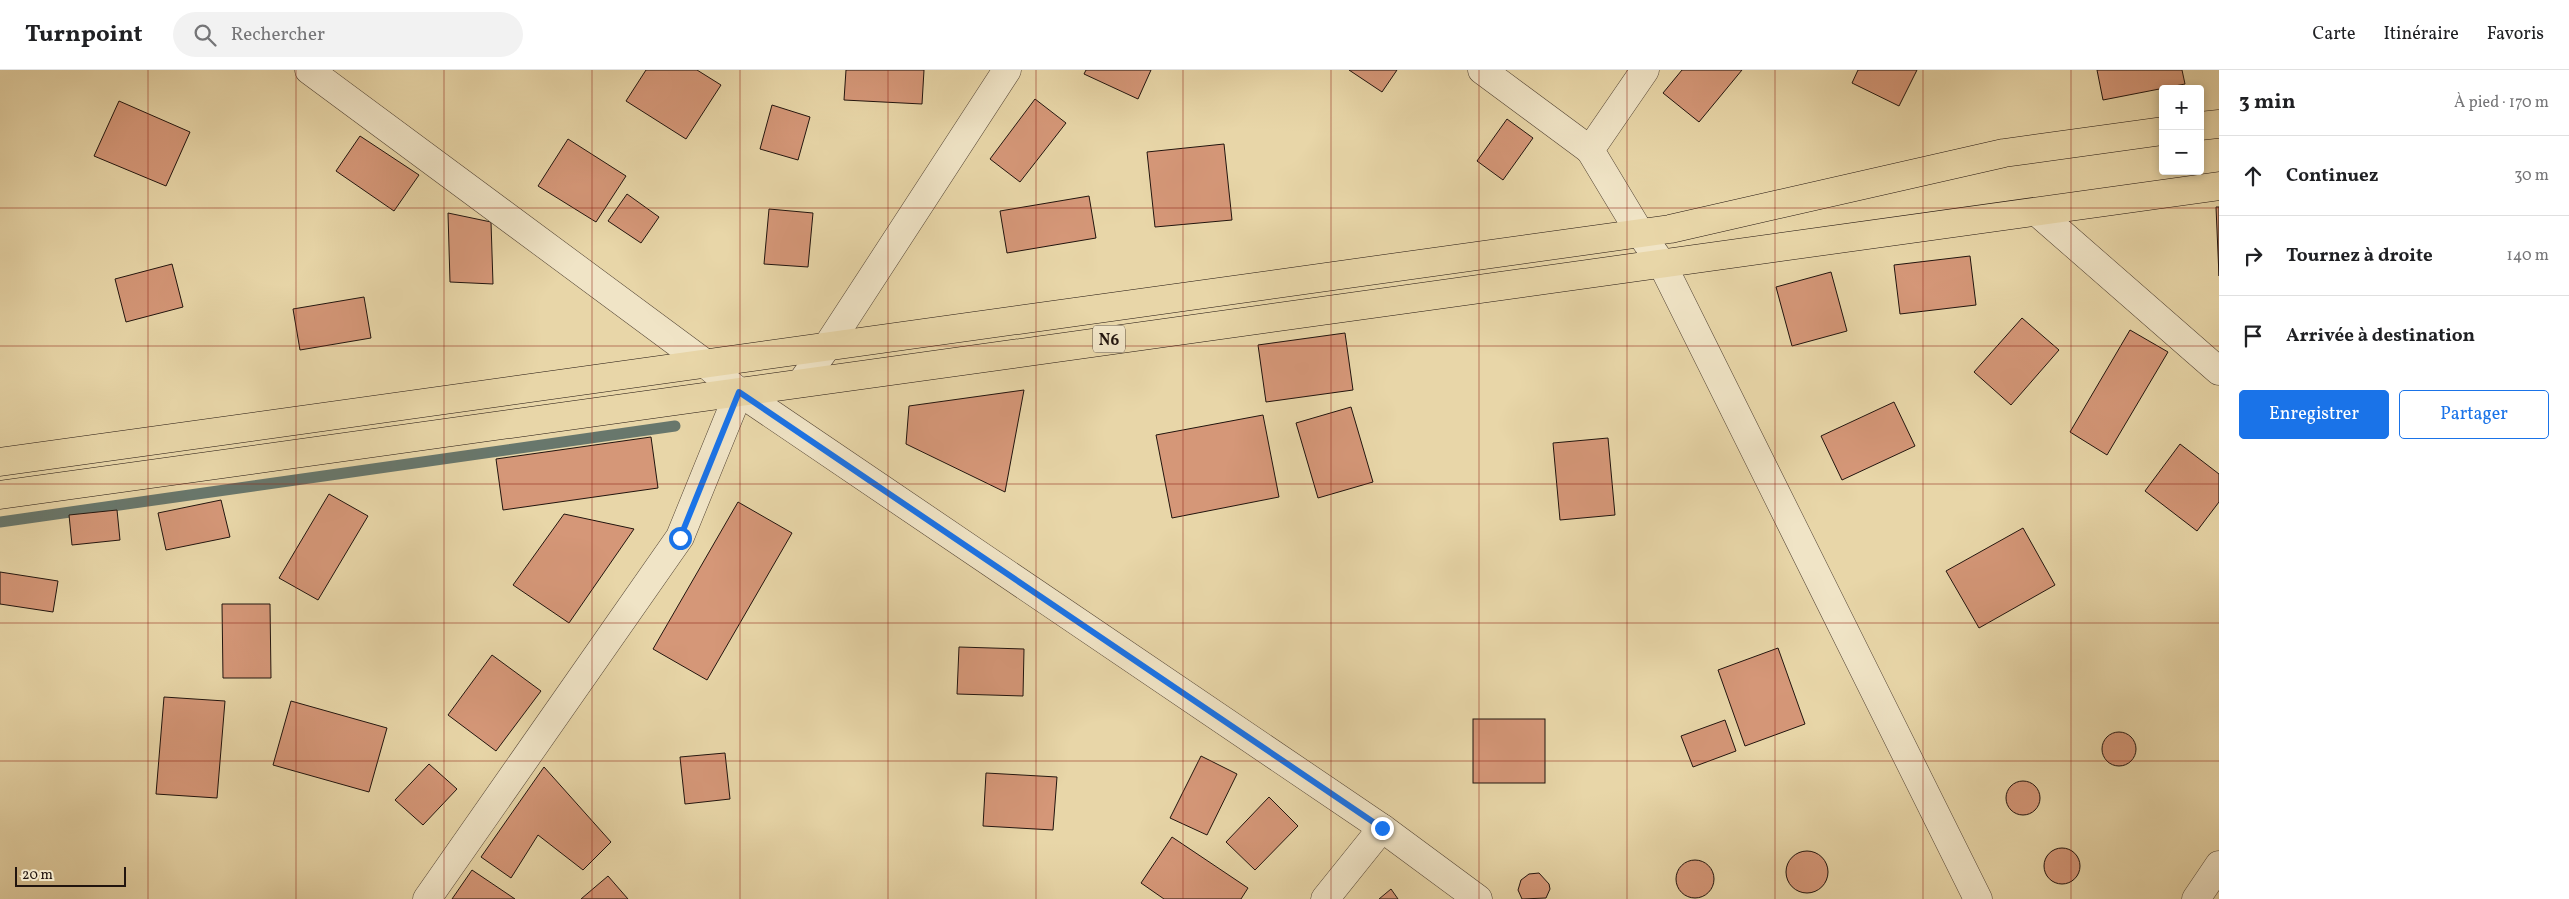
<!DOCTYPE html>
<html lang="fr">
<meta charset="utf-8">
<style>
body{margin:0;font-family:Vollkorn,serif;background:#f2f2f2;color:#202124}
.controls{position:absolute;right:15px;top:15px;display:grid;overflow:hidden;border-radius:5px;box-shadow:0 2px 8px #0003}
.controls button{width:45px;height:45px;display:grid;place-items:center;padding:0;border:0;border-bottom:1px solid #e0e0e0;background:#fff;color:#202124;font:25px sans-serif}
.scale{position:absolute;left:15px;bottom:12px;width:111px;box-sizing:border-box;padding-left:5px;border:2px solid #21140e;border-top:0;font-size:14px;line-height:18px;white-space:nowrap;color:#21140e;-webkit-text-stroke:4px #f0e4c6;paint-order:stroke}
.stop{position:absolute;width:15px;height:15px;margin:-11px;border:4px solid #1a73e8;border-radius:50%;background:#fff}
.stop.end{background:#1a73e8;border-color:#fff;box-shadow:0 1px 5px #0008}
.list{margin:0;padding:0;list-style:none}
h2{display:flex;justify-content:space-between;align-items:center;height:65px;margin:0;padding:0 20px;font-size:21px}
h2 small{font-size:16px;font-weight:400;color:#757577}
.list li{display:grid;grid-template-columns:32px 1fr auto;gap:15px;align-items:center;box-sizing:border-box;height:80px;padding:0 20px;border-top:1px solid #e0e0e0}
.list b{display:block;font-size:19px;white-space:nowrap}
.list em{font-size:16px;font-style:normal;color:#757577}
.actions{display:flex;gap:10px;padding:15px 20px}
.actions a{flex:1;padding:11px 0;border:1px solid #1a73e8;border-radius:5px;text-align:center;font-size:18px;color:#1a73e8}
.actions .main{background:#1a73e8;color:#fff}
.icon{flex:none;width:28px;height:28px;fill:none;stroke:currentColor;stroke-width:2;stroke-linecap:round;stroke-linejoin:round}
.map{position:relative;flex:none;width:2219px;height:829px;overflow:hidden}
header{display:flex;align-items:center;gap:30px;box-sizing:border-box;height:70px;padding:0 25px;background:#fff;border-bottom:1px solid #e0e0e0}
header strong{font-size:24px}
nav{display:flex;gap:28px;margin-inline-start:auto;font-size:18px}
.search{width:350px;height:45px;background:#f2f2f2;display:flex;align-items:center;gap:12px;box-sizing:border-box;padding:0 18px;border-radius:28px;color:#757577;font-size:19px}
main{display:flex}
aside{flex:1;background:#fff}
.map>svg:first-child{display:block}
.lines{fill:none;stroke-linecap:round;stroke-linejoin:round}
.stream{stroke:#68776c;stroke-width:11}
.building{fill:#d59778;stroke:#21140e}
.minor-casing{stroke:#534434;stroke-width:29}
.highway-casing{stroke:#21140e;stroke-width:29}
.minor{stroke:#f0e4c6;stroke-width:28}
.highway{stroke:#e8d6a8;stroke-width:28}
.route{stroke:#1a73e8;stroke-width:6}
.grid{fill:none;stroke:#8f2418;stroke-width:1;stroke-opacity:0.55}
.labels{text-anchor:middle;stroke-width:5;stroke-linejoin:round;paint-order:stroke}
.shield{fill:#f0e4c6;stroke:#5f5245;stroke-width:1}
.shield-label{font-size:16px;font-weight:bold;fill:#21140e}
</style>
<header>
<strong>Turnpoint</strong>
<div class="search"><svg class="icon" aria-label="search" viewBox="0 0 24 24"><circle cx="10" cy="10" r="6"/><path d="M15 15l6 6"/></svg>Rechercher</div>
<nav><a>Carte</a><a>Itinéraire</a><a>Favoris</a></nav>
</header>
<main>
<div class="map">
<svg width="2219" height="829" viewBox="0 0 2219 829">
<rect width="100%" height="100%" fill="#e8d6a8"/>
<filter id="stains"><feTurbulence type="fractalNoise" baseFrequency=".004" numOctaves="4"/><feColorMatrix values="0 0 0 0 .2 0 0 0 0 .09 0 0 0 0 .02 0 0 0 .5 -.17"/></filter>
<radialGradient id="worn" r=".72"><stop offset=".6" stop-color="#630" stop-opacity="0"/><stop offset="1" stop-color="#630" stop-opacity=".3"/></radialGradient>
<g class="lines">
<path class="stream" d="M0 452 675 356"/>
</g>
<g class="building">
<path d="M646 0H697L721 15 686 69 626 31Z"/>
<path d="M846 0H924L922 34 844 30Z"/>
<path d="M1086 0H1151L1138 29 1084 4Z"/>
<path d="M1349 0H1397L1382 22Z"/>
<path d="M1682 0H1742L1699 52 1663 23Z"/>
<path d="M1858 0H1917L1899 36 1852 13Z"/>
<path d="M2097 0H2182L2185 14 2103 30Z"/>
<path d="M1035 29 1066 53 1020 112 990 89Z"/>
<path d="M119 31 190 62 166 116 94 86Z"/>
<path d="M772 35 810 47 798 90 760 79Z"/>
<path d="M1507 49 1533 68 1503 110 1477 91Z"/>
<path d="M360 66 419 105 394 141 336 101Z"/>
<path d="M568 69 626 106 596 152 538 116Z"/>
<path d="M1224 74 1232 150 1155 157 1147 82Z"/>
<path d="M627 124 659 147 641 173 608 151Z"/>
<path d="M1089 126 1096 168 1007 183 1000 141Z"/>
<path d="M2216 137H2219V206Z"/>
<path d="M769 139 813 143 808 197 764 194Z"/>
<path d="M448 143 491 152 493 214 450 212Z"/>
<path d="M1970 186 1976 235 1900 244 1894 195Z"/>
<path d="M172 194 183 237 126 252 115 209Z"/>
<path d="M1831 202 1847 261 1792 276 1776 217Z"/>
<path d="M364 227 371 268 300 280 293 239Z"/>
<path d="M2022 248 2059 280 2011 335 1974 302Z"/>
<path d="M2130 260 2168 282 2107 385 2070 362Z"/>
<path d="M1345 263 1353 320 1266 332 1258 275Z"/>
<path d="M1024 320 1005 422 906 374 909 336Z"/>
<path d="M1894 332 1915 376 1842 410 1821 366Z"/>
<path d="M1351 337 1373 412 1318 428 1296 353Z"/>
<path d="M1263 345 1279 427 1172 448 1156 365Z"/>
<path d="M651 367 658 418 503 440 496 389Z"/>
<path d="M1608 368 1615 445 1560 450 1553 373Z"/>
<path d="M2180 374 2219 404V432L2197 461 2145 421Z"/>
<path d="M329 424 368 446 318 530 279 508Z"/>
<path d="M221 430 230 467 166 480 158 443Z"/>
<path d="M738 432 792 463 707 610 653 579Z"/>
<path d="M117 440 120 470 72 475 69 445Z"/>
<path d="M564 444 634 459 569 553 513 515Z"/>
<path d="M2023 458 2055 515 1979 558 1946 501Z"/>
<path d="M0 502 58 511 53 542 0 534Z"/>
<path d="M222 534H270L271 608H223Z"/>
<path d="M959 577 1024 579 1023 626 957 624Z"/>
<path d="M1778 578 1805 654 1745 676 1718 600Z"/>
<path d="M492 585 541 621 496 681 448 645Z"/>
<path d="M164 627 225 631 217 728 156 724Z"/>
<path d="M291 631 387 658 369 722 273 695Z"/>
<rect x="1473" y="649" width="72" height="64"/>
<path d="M1725 650 1736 681 1693 697 1681 666Z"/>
<circle cx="2119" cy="679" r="17"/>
<path d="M725 683 730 729 685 734 680 687Z"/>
<path d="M1201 686 1237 704 1207 765 1170 748Z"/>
<path d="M429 694 457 719 423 755 395 730Z"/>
<path d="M544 697 611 772 583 800 538 765 511 808 481 787Z"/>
<path d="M986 703 1057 707 1053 760 983 756Z"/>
<circle cx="2023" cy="728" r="17"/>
<path d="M1269 727 1298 756 1255 800 1226 772Z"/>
<path d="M1172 767 1248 818 1241 829H1164L1141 813Z"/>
<circle cx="2062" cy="796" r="18"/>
<circle cx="1807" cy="802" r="21"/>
<circle cx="1695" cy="809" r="19"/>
<path d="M472 800 515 829H452Z"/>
<path d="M1539 803 1549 814 1550 819 1546 828 1522 829 1518 820 1521 810 1529 804Z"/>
<path d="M608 806 628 829H581Z"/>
<path d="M1391 819 1398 829H1379Z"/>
</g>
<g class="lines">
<g class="minor-casing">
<g id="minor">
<path d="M309 0 706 294 739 322 1382 758 1478 829"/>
<path d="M1482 0 1590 80"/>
<path d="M1645 0 1590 80 1640 163 1662 194 1978 829"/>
<path d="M2037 142 2219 301"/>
<path d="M801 313 828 275 1007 0"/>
<path d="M427 829 680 467 739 322"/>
<path d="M1325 829 1382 758"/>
<path d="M2196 829 2219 795"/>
</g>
</g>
<g class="highway-casing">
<g id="highway">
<path d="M2200 56 2219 54"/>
<path d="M0 392 1670 159 2004 83 2163 61"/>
<path d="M0 425 2219 116"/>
</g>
</g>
<use href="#minor" class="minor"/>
<use href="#highway" class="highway"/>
</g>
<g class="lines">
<path class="route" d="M680 468 739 322 1382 758"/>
</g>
<path class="grid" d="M148 0V829M296 0V829M444 0V829M592 0V829M740 0V829M888 0V829M1036 0V829M1183 0V829M1331 0V829M1479 0V829M1627 0V829M1775 0V829M1923 0V829M2071 0V829M0 138H2219M0 276H2219M0 414H2219M0 553H2219M0 691H2219"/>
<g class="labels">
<rect class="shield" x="1093" y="255.5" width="32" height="27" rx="4"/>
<g class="shield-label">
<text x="1109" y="275">N6</text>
</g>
</g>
<rect width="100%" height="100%" filter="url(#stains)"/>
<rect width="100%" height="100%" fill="url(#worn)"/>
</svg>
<div class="controls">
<button>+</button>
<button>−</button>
</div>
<div class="scale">20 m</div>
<div class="stop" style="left:680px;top:468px"></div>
<div class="stop end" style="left:1382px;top:758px"></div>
</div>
<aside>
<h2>3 min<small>À pied · 170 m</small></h2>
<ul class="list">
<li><svg class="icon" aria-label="ahead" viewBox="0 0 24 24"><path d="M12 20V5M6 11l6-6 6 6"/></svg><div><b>Continuez</b></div><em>30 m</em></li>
<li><svg class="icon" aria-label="right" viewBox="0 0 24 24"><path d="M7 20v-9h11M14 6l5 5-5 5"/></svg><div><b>Tournez à droite</b></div><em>140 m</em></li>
<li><svg class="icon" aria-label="arrive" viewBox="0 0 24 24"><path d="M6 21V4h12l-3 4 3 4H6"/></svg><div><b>Arrivée à destination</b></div></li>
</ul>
<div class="actions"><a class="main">Enregistrer</a><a>Partager</a></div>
</aside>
</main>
